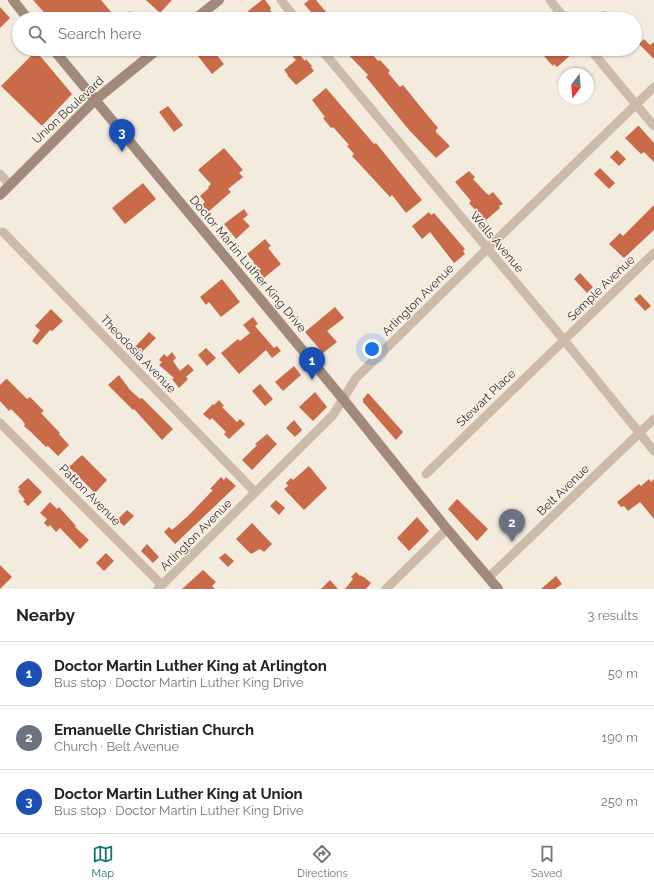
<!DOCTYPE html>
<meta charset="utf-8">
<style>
body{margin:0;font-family:Raleway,sans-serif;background:#f2f2f2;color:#222}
.compass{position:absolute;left:558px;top:68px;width:36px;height:36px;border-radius:50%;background:#fff;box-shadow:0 1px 3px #0004;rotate:196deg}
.you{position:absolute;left:372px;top:349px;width:14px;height:14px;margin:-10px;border:3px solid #fff;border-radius:50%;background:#1a73e8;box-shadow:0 0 0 6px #1a73e833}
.badge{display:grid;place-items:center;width:26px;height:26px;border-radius:50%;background:#0f766e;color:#fff;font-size:13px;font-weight:700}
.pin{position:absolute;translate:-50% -33px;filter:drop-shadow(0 1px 2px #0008)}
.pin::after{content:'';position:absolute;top:21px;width:14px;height:12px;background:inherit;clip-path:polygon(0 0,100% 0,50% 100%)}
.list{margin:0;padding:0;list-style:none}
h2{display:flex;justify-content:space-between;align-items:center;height:52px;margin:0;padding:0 16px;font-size:17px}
h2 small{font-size:13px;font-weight:400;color:#767676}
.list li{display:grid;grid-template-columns:26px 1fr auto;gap:12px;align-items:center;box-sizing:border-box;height:64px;padding:0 16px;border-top:1px solid #e0e0e0}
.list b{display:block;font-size:15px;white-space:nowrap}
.list p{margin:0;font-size:13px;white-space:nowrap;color:#767676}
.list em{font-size:13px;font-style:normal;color:#767676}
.icon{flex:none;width:22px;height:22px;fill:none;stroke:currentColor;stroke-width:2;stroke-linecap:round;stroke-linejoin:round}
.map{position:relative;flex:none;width:654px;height:589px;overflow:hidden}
.search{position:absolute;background:#fff;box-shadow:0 1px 3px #0004;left:12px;right:12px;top:12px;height:44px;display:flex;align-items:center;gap:10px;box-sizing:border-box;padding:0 14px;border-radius:22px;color:#767676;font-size:15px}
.sheet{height:244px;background:#fff}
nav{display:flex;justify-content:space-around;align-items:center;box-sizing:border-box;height:56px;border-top:1px solid #e0e0e0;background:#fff;font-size:11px;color:#767676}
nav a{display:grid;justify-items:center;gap:2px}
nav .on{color:#0f766e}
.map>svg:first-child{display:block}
.building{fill:#c96b48}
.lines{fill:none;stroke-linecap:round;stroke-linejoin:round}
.street{stroke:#cdbbaa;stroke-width:9}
.secondary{stroke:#a18a7b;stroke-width:10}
.labels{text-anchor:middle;stroke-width:3;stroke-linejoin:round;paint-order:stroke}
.street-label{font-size:12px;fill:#3a2f2a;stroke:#fbf4ec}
</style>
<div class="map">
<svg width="654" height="589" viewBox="0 0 654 589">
<rect width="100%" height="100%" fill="#f4ebdf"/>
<g class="building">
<path d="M33 0H101L117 19H84L80 15 75 19H50Z"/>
<path d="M146 0H172L160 13Z"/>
<path d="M262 0H265L271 8 270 10 278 19H244L250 14 248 11Z"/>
<path d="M309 0H316L332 19H317L304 4Z"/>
<path d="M0 7 10 18 0 28Z"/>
<path d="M130 11 136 19H120Z"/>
<path d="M604 11 611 19H594Z"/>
<path d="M644 39 650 45 654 42V59L639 44Z"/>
<path d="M207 49H212L224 64 212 74 198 56Z"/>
<path d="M286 49H295L305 61 306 59 312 66 311 67 314 71 296 85 287 75H288L284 70 296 60Z"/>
<path d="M343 49H368L378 61 380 60 390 71 388 73 400 87 403 85 419 105 438 128 436 130V132L450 146 436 158 409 130 366 77 368 75Z"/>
<path d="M538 49H568L572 54 557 67 554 64 553 66 550 63Z"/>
<path d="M36 51 72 94 42 126 1 86Z"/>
<path d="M326 88 374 144 376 143 422 200 406 213 392 195 390 197 352 156 354 154 347 146 349 145 333 127 331 128 323 118 325 117 312 100Z"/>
<path d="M168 106 183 125 174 132 159 112Z"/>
<path d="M638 126H639L654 143V162L644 152 641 154 625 138Z"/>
<path d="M224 148 243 170 239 173 243 177 228 189 231 192 208 212 202 205 205 202 200 196 209 188 208 187 211 184 198 170Z"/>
<path d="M617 150 626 159 619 166 610 157Z"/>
<path d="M600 168 615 183 609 189 594 174Z"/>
<path d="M469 171 475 177 473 179 487 194 489 195 493 192 503 204 499 206 500 208 485 221 469 203 471 201 455 182Z"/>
<path d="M143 183 156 199 125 224 112 208Z"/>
<path d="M654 205V230L624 258 609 244 620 233 623 236Z"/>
<path d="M244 209 248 215 243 219 250 226 236 239 224 224Z"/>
<path d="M429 212 431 215 434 213 465 249 463 251 465 254 454 263 430 232 422 239 412 226Z"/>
<path d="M265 239 271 246 268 248 281 264 264 278 253 262H254L247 254Z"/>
<path d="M580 273 593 287 587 293 574 279Z"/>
<path d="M222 279 240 302 221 317 209 302 206 305 200 297Z"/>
<path d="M640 294 651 306 645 311 634 299Z"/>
<path d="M335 307 344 318 327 331 337 342 323 353 305 332Z"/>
<path d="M51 309 63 321 52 331 50 330 37 345 32 341 40 330 35 326Z"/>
<path d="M253 317 258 324 255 326 274 348 277 346 281 351 272 358 266 350 239 374 221 353 238 339 240 341 250 333 243 325Z"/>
<path d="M149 332 156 338 141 353 135 347Z"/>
<path d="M206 348 216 358 207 366 198 355Z"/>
<path d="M172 352 176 358 173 361 180 371 188 364 194 370 186 377 188 379 179 388 172 379 174 378 159 365 162 362 159 360 164 354 167 357Z"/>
<path d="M294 366 301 375 283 391 275 382Z"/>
<path d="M119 375 130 390 140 399 142 398 173 429 162 440 134 409 133 410 108 385Z"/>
<path d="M6 379H7L27 399 30 397 44 411 41 413 60 433 59 434 69 445 58 456 48 446 46 447 31 432 24 426 25 424 22 420 11 409 9 411 0 401V385Z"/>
<path d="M260 384 273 399 265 406 252 391Z"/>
<path d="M315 392 327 407 313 421 299 407Z"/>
<path d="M368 393 403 432 396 440 363 402V399Z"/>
<path d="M219 400 224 406 222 407 237 422 240 419 245 424 229 439 224 434 226 432 212 418 210 420 203 414 213 404 214 405Z"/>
<path d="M294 420 302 430 295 437 286 428Z"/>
<path d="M267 434 277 444 252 470 242 460 257 445 255 444Z"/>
<path d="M82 455 107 480 95 493 69 467Z"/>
<path d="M309 466 327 488 304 510 284 489 288 486 286 483 291 478 293 480Z"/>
<path d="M221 477 224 480 226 477 236 486 175 544 164 532 169 527 172 530 188 516 213 490 210 489Z"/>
<path d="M28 478 42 492 28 506 23 501 25 500 18 491 20 489 18 487Z"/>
<path d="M649 479 651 482 654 479V519L640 502 628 511 624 506 621 507 617 502 639 484 641 486Z"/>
<path d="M457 499 488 529 477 541 448 509Z"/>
<path d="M276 500 285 508 279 515 270 506Z"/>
<path d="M50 502 57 509 59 507 76 526 75 527 89 540 80 549 60 528 56 532 50 525 48 527 44 523 47 519 40 513Z"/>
<path d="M127 510 134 516 124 526 117 520Z"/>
<path d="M417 517 429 531 409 551 397 538Z"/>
<path d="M252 523 272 544 264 552 260 549 251 554 236 539Z"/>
<path d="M147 544 159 557 153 563 141 551Z"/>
<path d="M106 553 114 561 104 571 96 563Z"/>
<path d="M225 553 234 561 228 567 219 558Z"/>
<path d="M0 565 12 577 0 589Z"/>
<path d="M203 570 216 582 212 586 215 589H182Z"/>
<path d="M356 572 360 576V575L363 577H364L371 583 366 589H345L353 579 351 577Z"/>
<path d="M556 576 562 584 555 589H541Z"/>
<path d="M330 580 338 589H321Z"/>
</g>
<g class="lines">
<g class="street">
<path d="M281 0 296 19"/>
<path d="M550 0 565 19"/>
<path d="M321 49 564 340 654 451"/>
<path d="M590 49 654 126"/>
<path d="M0 174 10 185"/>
<path d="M3 232 255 492"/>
<path d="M0 423 162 585"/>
<path d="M426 474 654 253"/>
<path d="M488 578 654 419"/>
<path d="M158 589 333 415 356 378 487 249 654 87"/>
<path d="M386 589 447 529"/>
</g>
<g class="secondary">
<path d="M13 0 28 19"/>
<path d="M195 19 219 0"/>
<path d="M53 49 343 399 447 529 498 589"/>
<path d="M0 195 94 101 158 49"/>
</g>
</g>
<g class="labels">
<g class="street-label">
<text transform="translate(68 110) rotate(-43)" y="4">Union Boulevard</text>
<text transform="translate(497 242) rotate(50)" y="4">Wells Avenue</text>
<text transform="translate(248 264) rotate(50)" y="4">Doctor Martin Luther King Drive</text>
<text transform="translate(601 288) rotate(-44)" y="4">Semple Avenue</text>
<text transform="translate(418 300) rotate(-45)" y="4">Arlington Avenue</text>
<text transform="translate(138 354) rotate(46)" y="4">Theodosia Avenue</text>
<text transform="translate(486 398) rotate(-44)" y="4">Stewart Place</text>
<text transform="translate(563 490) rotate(-44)" y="4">Belt Avenue</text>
<text transform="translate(90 495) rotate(45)" y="4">Patton Avenue</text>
<text transform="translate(196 535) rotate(-45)" y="4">Arlington Avenue</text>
</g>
</g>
</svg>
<svg class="compass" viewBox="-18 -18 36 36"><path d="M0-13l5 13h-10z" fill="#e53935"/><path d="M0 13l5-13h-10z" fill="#767676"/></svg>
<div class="you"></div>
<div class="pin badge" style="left:312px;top:380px;background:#1a4fb4">1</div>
<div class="pin badge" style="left:512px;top:542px;background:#6b7280">2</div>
<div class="pin badge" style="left:122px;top:152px;background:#1a4fb4">3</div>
<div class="search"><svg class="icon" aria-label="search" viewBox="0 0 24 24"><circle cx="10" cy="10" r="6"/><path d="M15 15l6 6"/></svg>Search here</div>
</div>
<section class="sheet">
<h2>Nearby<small>3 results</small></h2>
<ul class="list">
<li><span class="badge" style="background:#1a4fb4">1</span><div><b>Doctor Martin Luther King at Arlington</b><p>Bus stop · Doctor Martin Luther King Drive</p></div><em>50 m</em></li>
<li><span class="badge" style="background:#6b7280">2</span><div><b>Emanuelle Christian Church</b><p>Church · Belt Avenue</p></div><em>190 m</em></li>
<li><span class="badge" style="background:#1a4fb4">3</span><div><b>Doctor Martin Luther King at Union</b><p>Bus stop · Doctor Martin Luther King Drive</p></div><em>250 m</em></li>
</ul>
</section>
<nav>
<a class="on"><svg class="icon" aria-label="map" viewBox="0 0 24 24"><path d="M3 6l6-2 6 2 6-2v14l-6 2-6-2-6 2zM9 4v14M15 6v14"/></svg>Map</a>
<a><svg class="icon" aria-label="directions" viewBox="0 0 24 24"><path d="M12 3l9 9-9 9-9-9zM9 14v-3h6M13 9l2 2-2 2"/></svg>Directions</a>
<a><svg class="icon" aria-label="saved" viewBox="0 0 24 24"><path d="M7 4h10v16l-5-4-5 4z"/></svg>Saved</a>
</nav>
